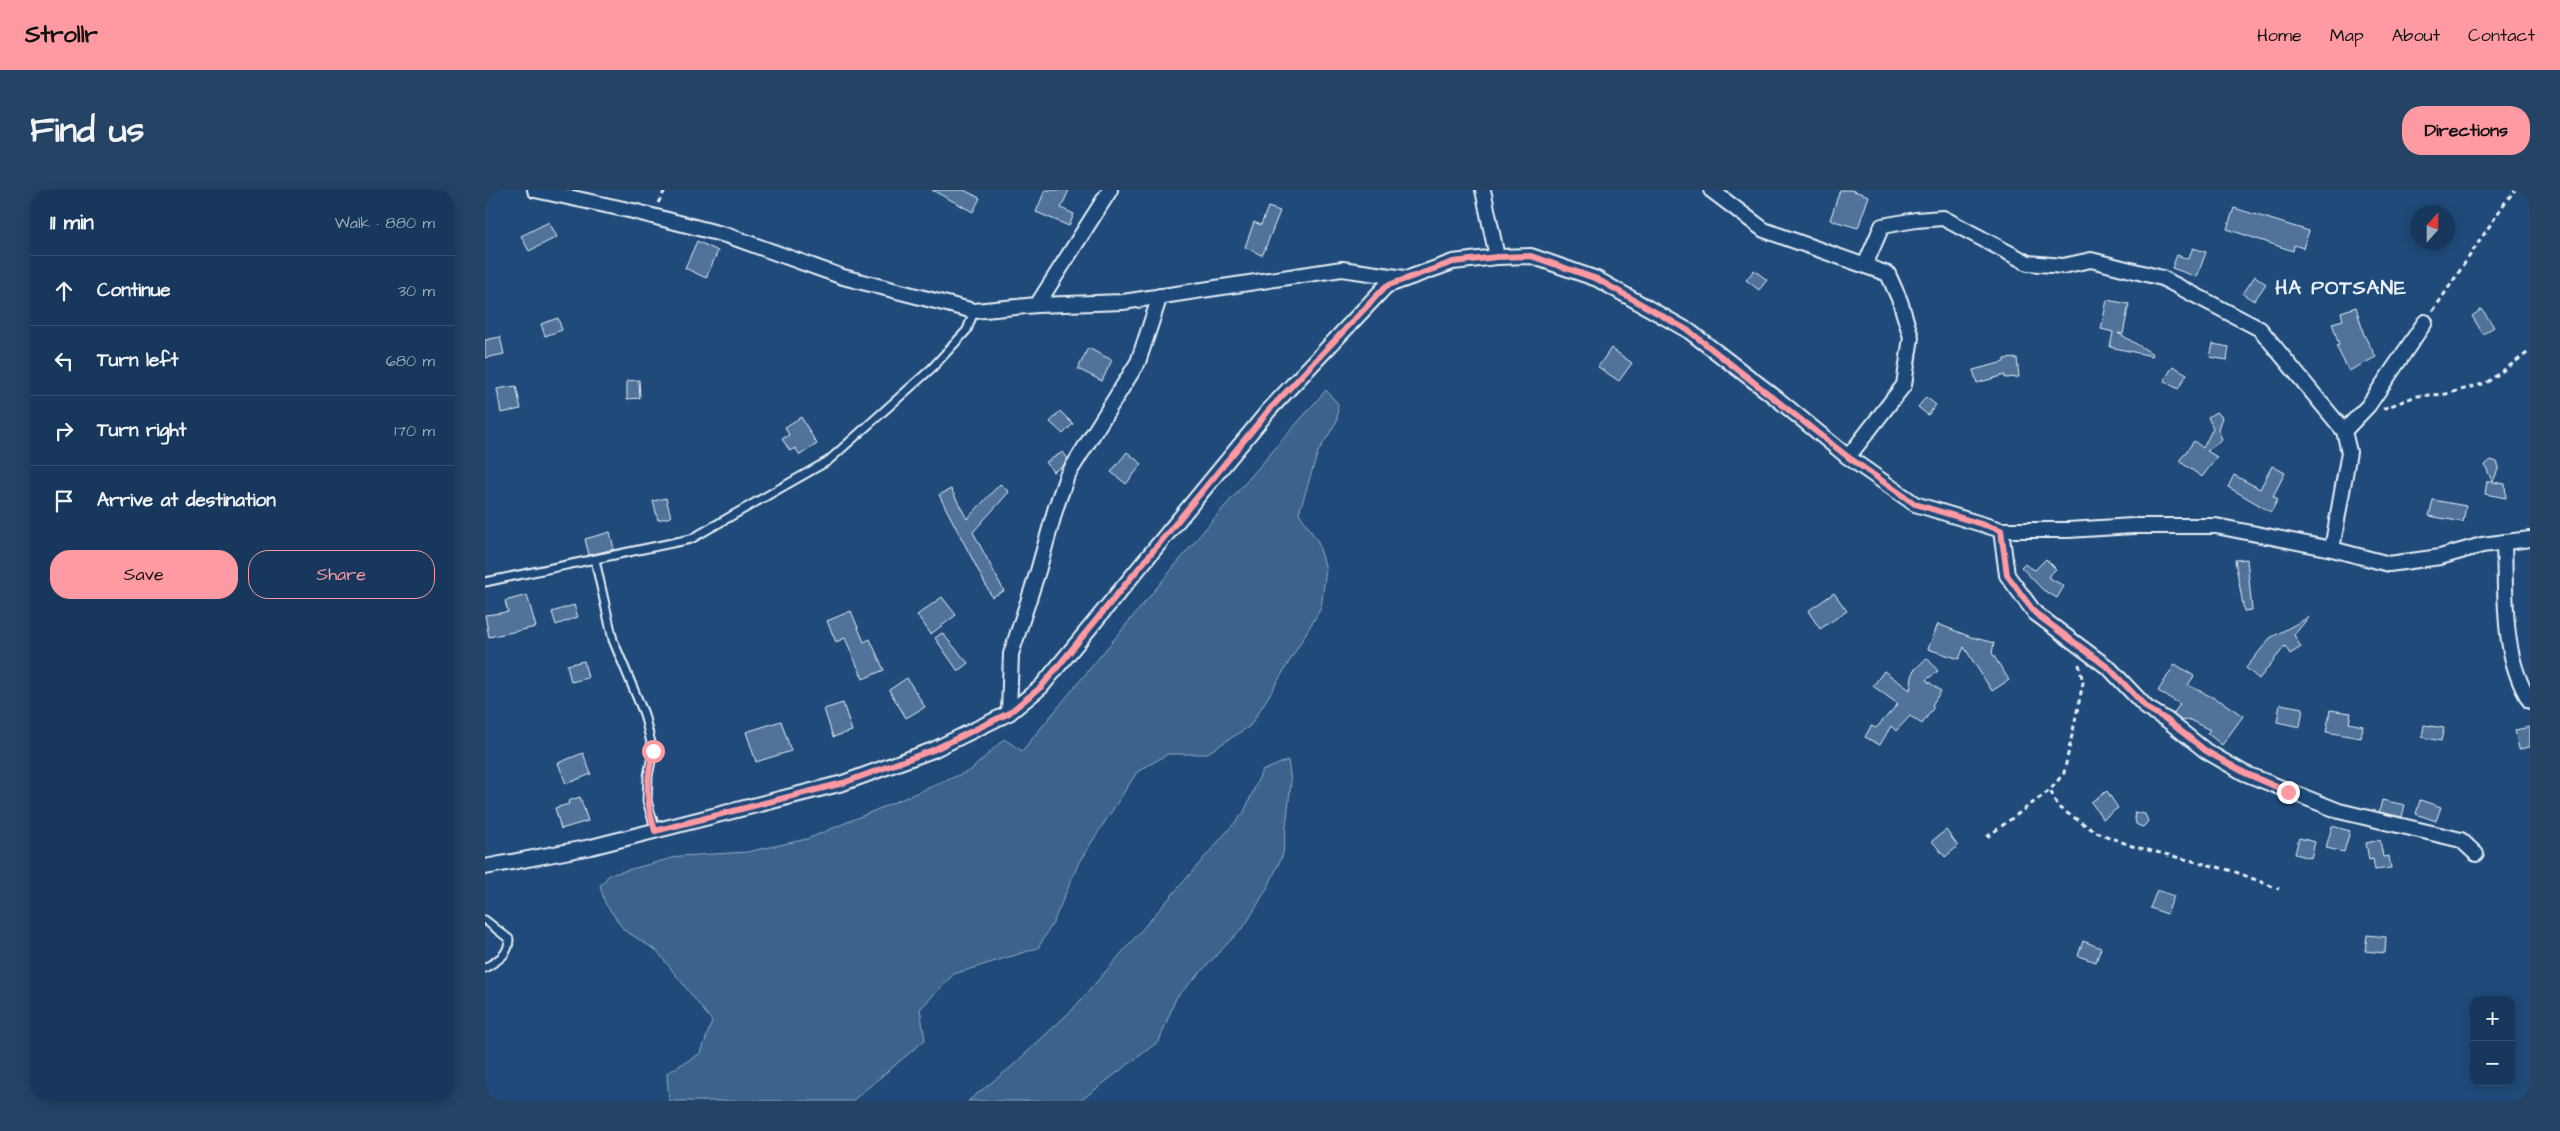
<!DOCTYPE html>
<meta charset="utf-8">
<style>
body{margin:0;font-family:"Architects Daughter",sans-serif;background:#244365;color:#f1f3f6}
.controls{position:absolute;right:15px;bottom:15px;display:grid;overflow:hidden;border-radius:10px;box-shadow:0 2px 12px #0003}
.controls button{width:45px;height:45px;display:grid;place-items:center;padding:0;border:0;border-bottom:1px solid #365272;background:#17385c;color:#f1f3f6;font:25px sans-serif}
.compass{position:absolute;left:1925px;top:15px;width:45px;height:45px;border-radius:50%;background:#17385c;box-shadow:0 2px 12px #0003;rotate:21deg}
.stop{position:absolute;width:15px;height:15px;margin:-11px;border:4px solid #ff9aa2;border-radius:50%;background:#fff}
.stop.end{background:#ff9aa2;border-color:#fff;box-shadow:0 1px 5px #0008}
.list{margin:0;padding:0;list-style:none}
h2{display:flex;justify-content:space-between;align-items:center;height:65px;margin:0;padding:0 20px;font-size:21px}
h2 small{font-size:16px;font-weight:400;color:#9eacbb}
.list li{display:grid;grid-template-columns:32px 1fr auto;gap:15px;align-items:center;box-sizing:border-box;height:70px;padding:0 20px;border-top:1px solid #365272}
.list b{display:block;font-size:19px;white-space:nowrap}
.list em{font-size:16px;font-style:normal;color:#9eacbb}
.actions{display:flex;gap:10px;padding:15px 20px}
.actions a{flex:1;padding:11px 0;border:1px solid #ff9aa2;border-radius:20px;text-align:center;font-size:18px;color:#ff9aa2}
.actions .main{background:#ff9aa2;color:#111}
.icon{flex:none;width:28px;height:28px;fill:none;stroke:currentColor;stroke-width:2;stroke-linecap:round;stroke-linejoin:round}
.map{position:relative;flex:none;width:2045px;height:911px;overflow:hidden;border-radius:20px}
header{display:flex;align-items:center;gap:30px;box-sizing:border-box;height:70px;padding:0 25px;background:#ff9aa2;color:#111}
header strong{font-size:24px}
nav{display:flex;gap:28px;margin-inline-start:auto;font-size:18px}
.intro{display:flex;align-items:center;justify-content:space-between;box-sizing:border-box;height:120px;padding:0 30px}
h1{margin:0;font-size:35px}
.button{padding:12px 22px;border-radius:20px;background:#ff9aa2;color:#111;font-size:18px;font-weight:700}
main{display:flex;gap:30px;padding:0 30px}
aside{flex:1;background:#17385c;border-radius:20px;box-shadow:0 2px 12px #0003}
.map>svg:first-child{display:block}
.green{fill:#3c628c;stroke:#92aac2}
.building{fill:#517399;stroke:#e8f1f8}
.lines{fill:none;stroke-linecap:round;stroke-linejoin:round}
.lane-casing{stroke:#e8f1f8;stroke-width:11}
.street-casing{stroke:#e8f1f8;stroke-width:18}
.path{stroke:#e8f1f8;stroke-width:3;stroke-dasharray:5 4;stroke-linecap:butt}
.lane{stroke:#1f4a7a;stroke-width:7}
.street{stroke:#1f4a7a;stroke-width:14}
.route{stroke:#ff9aa2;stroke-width:6}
.labels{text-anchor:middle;stroke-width:4.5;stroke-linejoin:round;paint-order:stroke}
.district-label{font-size:20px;font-weight:bold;letter-spacing:1px;fill:#e8f1f8;stroke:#1f4a7a}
</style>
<header>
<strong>Strollr</strong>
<nav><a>Home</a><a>Map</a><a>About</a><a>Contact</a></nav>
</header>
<div class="intro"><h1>Find us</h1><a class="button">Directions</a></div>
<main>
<aside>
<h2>11 min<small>Walk · 880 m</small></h2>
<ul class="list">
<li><svg class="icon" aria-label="ahead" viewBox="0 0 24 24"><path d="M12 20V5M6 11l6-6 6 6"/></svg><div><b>Continue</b></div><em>30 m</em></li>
<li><svg class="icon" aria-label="left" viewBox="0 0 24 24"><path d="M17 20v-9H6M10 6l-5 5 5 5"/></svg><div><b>Turn left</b></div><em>680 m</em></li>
<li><svg class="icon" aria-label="right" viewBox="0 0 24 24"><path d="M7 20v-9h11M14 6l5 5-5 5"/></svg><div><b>Turn right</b></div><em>170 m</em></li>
<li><svg class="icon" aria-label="arrive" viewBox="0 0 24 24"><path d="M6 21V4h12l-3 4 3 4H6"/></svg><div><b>Arrive at destination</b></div></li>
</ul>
<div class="actions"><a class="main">Save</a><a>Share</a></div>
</aside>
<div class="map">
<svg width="2045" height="911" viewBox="0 0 2045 911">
<rect width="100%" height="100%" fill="#1f4a7a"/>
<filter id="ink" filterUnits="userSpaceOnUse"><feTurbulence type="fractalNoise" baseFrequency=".02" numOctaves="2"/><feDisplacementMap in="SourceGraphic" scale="10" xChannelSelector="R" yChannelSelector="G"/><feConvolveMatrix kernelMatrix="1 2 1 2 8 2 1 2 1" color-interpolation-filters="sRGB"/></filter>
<g filter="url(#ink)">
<g class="green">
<path d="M841 200 853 214 852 231 833 262 814 323 833 352 841 379 836 418 788 499 765 536 721 564H683L652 582 594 672 568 733 553 758 469 784 435 819 440 850 367 911H184L182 883 216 863 227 831 172 761 139 740 120 713 115 696 124 685 195 666 262 662 322 649 486 580 519 549 537 561 721 338Z"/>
<path d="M803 570 806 592 798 664 784 695 761 734 691 808 674 851 595 911H483L525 878 588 819 759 622 777 581Z"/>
</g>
<g class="building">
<path d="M447 0H479L495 8 488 22Z"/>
<path d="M560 0H584L576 18 589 24 584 36 551 22Z"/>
<path d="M1355 0H1366L1384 6 1373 38 1345 30Z"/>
<path d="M783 17 795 21 778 64 776 65 760 57 769 32 776 35Z"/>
<path d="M1749 18 1824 41 1818 58 1809 55 1808 61 1742 39Z"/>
<path d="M64 32 72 47 44 61 36 46Z"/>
<path d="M212 51 233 61 221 88 200 78Z"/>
<path d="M1708 58 1721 62 1712 87 1687 78 1692 65 1703 69Z"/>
<path d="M1269 80 1282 90 1274 100 1261 90Z"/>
<path d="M1770 86 1781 94 1769 111 1758 104Z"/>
<path d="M1622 110 1644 114 1638 144 1633 143 1668 164 1667 166 1625 157 1628 142 1616 139Z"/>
<path d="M1871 117 1879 145 1891 167 1864 181 1851 156 1854 155 1847 133 1858 130 1856 122Z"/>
<path d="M1997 119 2009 137 1998 144 1987 126Z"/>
<path d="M73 128 77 140 60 146 56 134Z"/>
<path d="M15 147 19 164 0 168V150Z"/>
<path d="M1728 154 1744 157 1742 170 1725 167Z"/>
<path d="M603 158 627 170 617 191 593 179Z"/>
<path d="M1126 158 1147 173 1134 191 1113 177Z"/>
<path d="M1532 168 1534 187 1520 188V185L1492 193 1488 180 1519 172V169Z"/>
<path d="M1688 176 1702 184 1693 199 1679 191Z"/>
<path d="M154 190 155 208 142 209V191Z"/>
<path d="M31 196 36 219 16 223 12 199Z"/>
<path d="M1441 207 1451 215 1443 225 1433 217Z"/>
<path d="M575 221 588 234 578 244 565 232Z"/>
<path d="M1731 222 1737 227 1733 239 1737 250 1722 261 1732 267 1717 287 1694 271 1709 251 1718 258 1728 238 1723 227Z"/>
<path d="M316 227 332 254 315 265 310 258 305 261 297 249 304 245 300 237Z"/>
<path d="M578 262 583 269 578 276 568 282 561 272Z"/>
<path d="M642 262 657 274 641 294 626 282Z"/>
<path d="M2006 270 2012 272 2014 277 2008 292 2020 294 2021 308 2000 304 2002 291H2007L2000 275Z"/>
<path d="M1787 276 1800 283 1788 306 1793 309 1786 322 1743 297 1749 285 1775 299Z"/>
<path d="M515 294 524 302 488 342 519 401 507 407 454 305 466 299 482 329Z"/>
<path d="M181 308 186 327 173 330 168 311Z"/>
<path d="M1948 310 1981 316 1978 332 1944 326Z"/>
<path d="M125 342 129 359 104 365 100 349Z"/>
<path d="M1561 369 1571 379 1563 387 1579 396 1572 408 1558 400 1536 377 1539 374 1550 380Z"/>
<path d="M1762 369 1767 420 1759 421 1750 370Z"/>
<path d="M1349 403 1362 421 1335 439 1323 421Z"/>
<path d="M42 405 51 437 4 447 0 425 23 422 20 411Z"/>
<path d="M457 407 471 425 446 444 432 425Z"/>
<path d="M89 415 93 427 71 435 67 422Z"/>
<path d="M366 421 379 452 385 449 399 480 378 489 360 448 351 452 342 431Z"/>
<path d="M1824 427 1809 445 1816 457 1805 464 1800 456 1774 489 1761 478 1785 448Z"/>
<path d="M1453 434 1486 447 1509 453 1507 463 1524 490 1507 501 1479 457 1474 469 1443 459Z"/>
<path d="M457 443 483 473 473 481 450 448Z"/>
<path d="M1442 468 1453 481 1441 490 1456 501 1447 515 1449 517 1437 534 1425 526 1411 541 1406 536 1395 555 1380 547 1386 536 1391 538 1413 514 1388 496 1399 481 1425 500 1428 481Z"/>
<path d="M99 471 103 488 86 492 82 475Z"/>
<path d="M1690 474 1709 486 1703 495 1737 512 1758 526 1737 555 1722 543 1725 540 1703 529 1697 531 1688 524 1695 514 1673 501Z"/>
<path d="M422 488 440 517 421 528 404 500Z"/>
<path d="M358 513 367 541 348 547 339 519Z"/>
<path d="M1795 514 1818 518 1815 537 1792 532Z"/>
<path d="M1845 520 1866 523 1864 533 1878 536 1876 548 1841 542Z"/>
<path d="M296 531 306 561 271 572 261 542Z"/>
<path d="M1939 535 1959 538 1956 551 1937 547Z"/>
<path d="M2045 537V557L2034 559 2030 540Z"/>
<path d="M98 563 106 584 81 594 73 573Z"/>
<path d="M1622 601 1633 618 1618 629 1606 612Z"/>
<path d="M95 607 103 631 76 639 70 618 84 614 83 611Z"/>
<path d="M1897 610 1920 615 1917 627 1894 622Z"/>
<path d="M1935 610 1956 617 1951 631 1931 624Z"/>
<path d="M1649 622 1660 624 1663 631 1660 635 1657 637 1651 634Z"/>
<path d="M1847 636 1865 641 1859 662 1841 658Z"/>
<path d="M1461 640 1473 656 1460 667 1447 651Z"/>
<path d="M1814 648 1830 652 1826 668 1810 664Z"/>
<path d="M1895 650 1898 667 1904 666 1906 678 1890 680 1888 669 1884 670 1881 653Z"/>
<path d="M1672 700 1689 706 1682 724 1665 718Z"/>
<path d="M1882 745 1901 747 1900 763 1880 761Z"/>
<path d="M1598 751 1616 758 1611 772 1593 766Z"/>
</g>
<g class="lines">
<g class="lane-casing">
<g id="lane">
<path d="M110 370 128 450 159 524 168 561 163 586 162 611 171 641"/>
<path d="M0 392 206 349 343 271 447 178 482 140 489 121"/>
<path d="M0 730 24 749C24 765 13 770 0 778"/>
</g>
</g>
<g class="street-casing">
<g id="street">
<path d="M50 0 148 21 244 46 358 87 489 121 552 115 638 112 857 79 919 88"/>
<path d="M998 0 1012 67"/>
<path d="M1226 0 1279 40 1403 84 1415 111 1426 147 1419 195 1363 267"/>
<path d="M1380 75 1397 36 1431 30 1458 28 1543 73 1578 76 1606 70 1677 88 1775 139 1859 241 1864 262 1847 359"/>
<path d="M552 115 625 0"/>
<path d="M1859 241 1883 216 1940 132"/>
<path d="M1516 340 1522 385 1550 423 1625 479 1662 518 1682 530 1721 561 1759 583 1854 621 1976 650 1991 664"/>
<path d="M2019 352C2021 404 2016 466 2045 511"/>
<path d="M524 523 526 464 553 381 571 317 582 286 653 172 675 106"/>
<path d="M0 677 106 657 358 593 448 560 524 523 556 497 784 220 901 96 968 72 1012 67 1046 66 1112 89 1204 141 1290 207 1363 267 1430 314 1516 340H1583L1648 336H1731L1847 359 1904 374 1955 367 1997 355 2045 349"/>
</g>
</g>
<g class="path">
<path d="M173 13 180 0"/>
<path d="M1948 121 2019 14 2030 0"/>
<path d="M1898 219 1931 206 1961 204 2001 193 2045 161"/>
<path d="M1594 474 1598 493 1579 583 1565 600 1573 617 1611 642 1647 656 1748 681 1794 699"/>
<path d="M1502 647 1565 600"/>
</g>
<use href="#lane" class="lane"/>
<use href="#street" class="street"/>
</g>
</g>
<g class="lines" filter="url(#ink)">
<path class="route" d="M168 561C161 595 160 608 170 641L358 593 448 560 524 523 556 497 784 220 901 96 968 72 1012 67 1046 66 1112 89 1204 141 1363 267 1430 314 1516 340 1522 385 1550 423 1625 479 1662 518 1682 530 1721 561 1760 583 1803 602"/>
</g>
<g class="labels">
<g class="district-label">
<text x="1856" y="104">HA POTSANE</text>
</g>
</g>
</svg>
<div class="controls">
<button>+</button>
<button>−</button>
</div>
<svg class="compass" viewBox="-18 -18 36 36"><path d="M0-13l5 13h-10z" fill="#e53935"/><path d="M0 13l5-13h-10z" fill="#9eacbb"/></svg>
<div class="stop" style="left:168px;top:561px"></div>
<div class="stop end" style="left:1803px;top:602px"></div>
</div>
</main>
